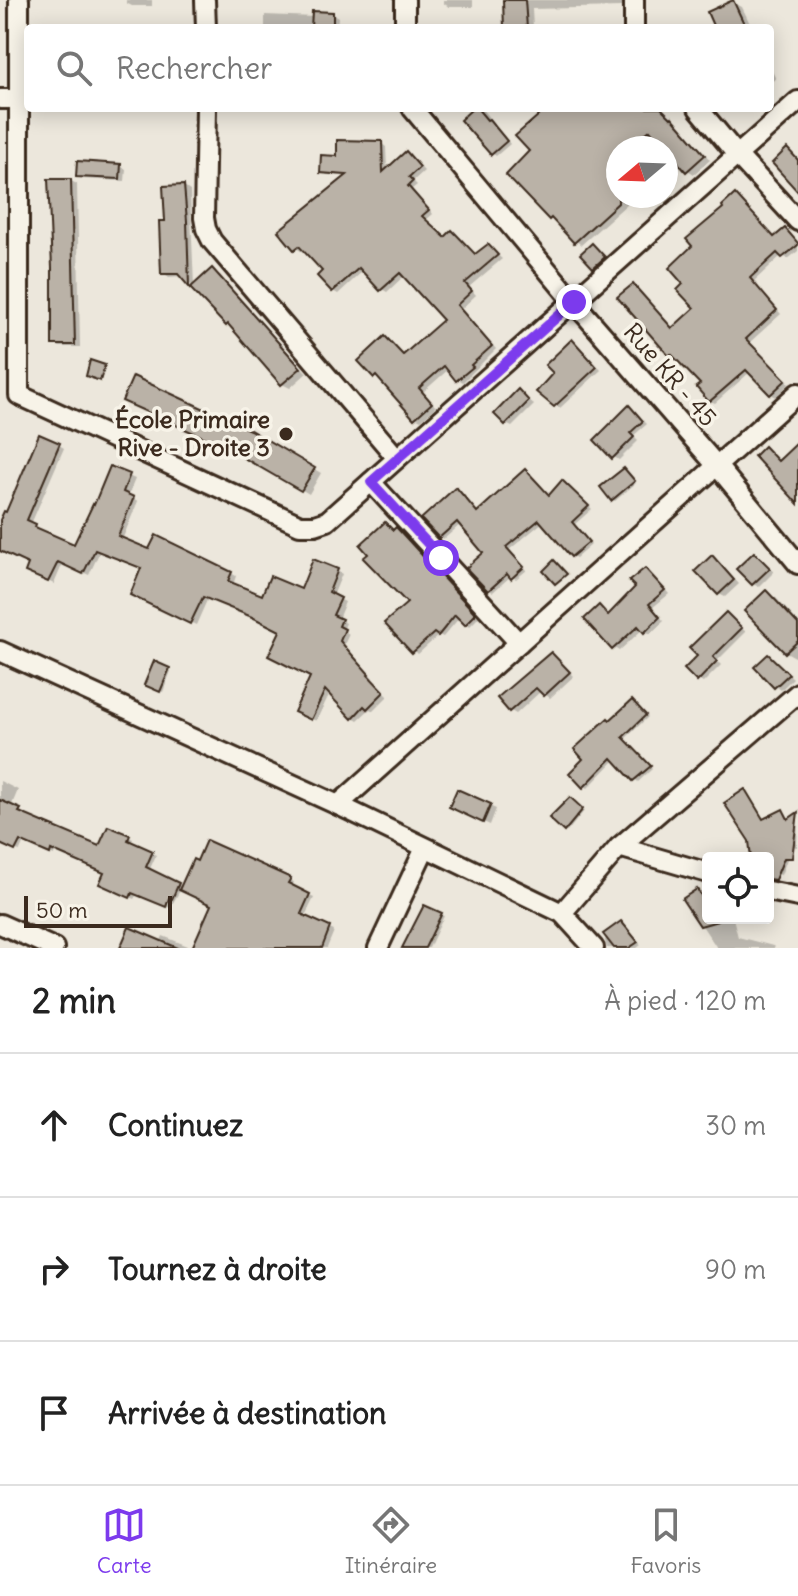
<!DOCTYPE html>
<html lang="fr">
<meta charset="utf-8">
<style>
body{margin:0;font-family:Delius,sans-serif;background:#f6f6f6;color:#222}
.controls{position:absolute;right:24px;bottom:24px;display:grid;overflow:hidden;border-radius:8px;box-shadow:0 4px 20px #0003}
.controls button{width:72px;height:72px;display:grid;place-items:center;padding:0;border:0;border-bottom:2px solid #e0e0e0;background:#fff;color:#222;font:40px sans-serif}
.compass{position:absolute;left:606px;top:136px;width:72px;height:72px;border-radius:50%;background:#fff;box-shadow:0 4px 20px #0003;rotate:251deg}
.scale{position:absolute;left:24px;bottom:20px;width:148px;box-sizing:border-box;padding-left:8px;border:4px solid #3b2a1e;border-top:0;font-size:22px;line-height:28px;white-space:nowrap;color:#3b2a1e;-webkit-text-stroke:6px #f7f3e8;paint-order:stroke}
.stop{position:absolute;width:24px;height:24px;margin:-18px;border:6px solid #7c3aed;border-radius:50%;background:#fff}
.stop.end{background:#7c3aed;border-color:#fff;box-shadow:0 2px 8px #0008}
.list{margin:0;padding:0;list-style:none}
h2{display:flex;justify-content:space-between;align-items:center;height:104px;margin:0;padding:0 32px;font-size:34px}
h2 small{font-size:26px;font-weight:400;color:#767676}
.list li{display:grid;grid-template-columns:52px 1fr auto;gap:24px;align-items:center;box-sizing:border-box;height:144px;padding:0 32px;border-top:2px solid #e0e0e0}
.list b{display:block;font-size:30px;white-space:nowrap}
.list em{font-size:26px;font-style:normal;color:#767676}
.icon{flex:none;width:44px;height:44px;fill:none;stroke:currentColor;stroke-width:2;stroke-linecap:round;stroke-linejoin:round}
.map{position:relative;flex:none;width:798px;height:948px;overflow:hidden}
.search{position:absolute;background:#fff;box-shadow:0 4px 20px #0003;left:24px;right:24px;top:24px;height:88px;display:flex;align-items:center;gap:20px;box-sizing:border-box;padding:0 28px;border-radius:8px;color:#767676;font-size:30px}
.sheet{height:536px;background:#fff}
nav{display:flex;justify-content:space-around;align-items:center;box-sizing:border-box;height:112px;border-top:2px solid #e0e0e0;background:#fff;font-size:22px;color:#767676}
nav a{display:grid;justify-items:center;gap:4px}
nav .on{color:#7c3aed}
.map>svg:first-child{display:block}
.shadow{fill:#0003}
.building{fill:#bab2a7;stroke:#3b2a1e;stroke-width:2}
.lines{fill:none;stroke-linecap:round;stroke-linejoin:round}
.minor-casing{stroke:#3b2a1e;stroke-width:24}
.minor{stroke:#f7f3e8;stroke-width:18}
.route{stroke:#7c3aed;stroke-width:10}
.poi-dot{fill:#3b2a1e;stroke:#f7f3e8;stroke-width:3}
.labels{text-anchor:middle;stroke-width:7;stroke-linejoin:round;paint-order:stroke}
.street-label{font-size:24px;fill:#3b2a1e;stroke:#f7f3e8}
.poi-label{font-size:24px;font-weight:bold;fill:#3b2a1e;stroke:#f7f3e8;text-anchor:end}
</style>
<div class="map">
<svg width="798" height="948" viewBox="0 0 798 948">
<rect width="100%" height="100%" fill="#ece7dc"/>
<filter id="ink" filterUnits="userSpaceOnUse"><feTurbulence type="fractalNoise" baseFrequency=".0125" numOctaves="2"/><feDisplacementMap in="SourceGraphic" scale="16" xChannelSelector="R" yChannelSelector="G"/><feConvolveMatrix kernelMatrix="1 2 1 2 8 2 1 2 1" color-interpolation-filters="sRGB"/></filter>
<g filter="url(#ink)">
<g class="shadow">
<path d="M126 0H152V6H132L126 3Z"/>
<path d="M443 0H473V7H449L443 3Z"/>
<path d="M506 0H622V7L532 9 533 28H506Z"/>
<path d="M732 2 742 7 752 28H717Z"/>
<path d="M333 14 338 17 337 28H265V15L314 17Z"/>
<path d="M770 67 776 79 770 82Z"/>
<path d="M476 108 482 109 510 144 496 156 492 153Z"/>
<path d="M550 108H662L679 123 710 160 694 174 688 170 656 133 639 148H618V166L616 168 618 170V196H636L581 245 550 218 532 151Z"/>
<path d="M381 143 386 147 387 170 406 154 411 157 424 171 413 181 417 185 412 189 433 214 426 220 446 239 452 232 458 235 477 255 488 246 502 259 469 287 476 295 461 309 496 349 463 382 458 379 449 369 423 392 436 407 421 420 415 417 382 380 375 376 385 338 405 356 446 320 405 275 387 292 382 289 364 270 338 294 333 291 324 272 304 249 301 251 296 248 348 176 327 175 322 172 339 159Z"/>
<path d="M120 166 126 169 125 181 84 179 78 176Z"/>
<path d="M71 181 77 184 80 347H60L54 344Z"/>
<path d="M184 187 190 191 194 286 212 270 220 275 307 373 290 388 282 384 234 329 227 324 183 276 169 277 163 273Z"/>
<path d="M735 196 740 199 775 238 785 230 798 243V251L788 259 782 255 753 282 781 314 750 342 789 384 775 397 750 372 715 403 710 401 702 384 670 354 633 287 638 290 674 330 697 308 686 284 695 246Z"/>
<path d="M573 342 578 345 601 370 560 408 555 405 556 373Z"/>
<path d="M518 392 534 405 512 427 506 424Z"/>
<path d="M629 407 647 424 633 436 638 441 619 460 614 457Z"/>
<path d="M250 432 321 473 309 494 233 449Z"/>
<path d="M59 445 64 448 31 524 40 529 39 531 75 547 111 468 135 479 128 496 138 501 122 540 150 552 231 573 236 576 233 585 263 597 302 592 337 571 342 574 333 596 345 602 338 619 346 623 343 630 349 634 344 645 373 678 371 679 388 696 373 711 370 709 358 720 353 717 330 693 316 721 297 711 313 677 283 630 260 619 208 598 196 625 137 597 143 568 100 551 89 575 63 563 54 584 32 574 31 564 0 549V525Z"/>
<path d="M526 471 550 496 567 485 592 509 574 525 591 545 576 558 572 556 543 522 509 550 527 570 516 579 511 576 493 592 489 590 486 553 461 524 444 539 440 536 456 489 478 513Z"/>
<path d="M626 472 636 483 615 501 613 499Z"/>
<path d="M396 529 479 617 470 626 460 617 443 637 439 635 418 654 387 623 410 603 394 532Z"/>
<path d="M754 554 774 572 759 587 753 584Z"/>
<path d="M712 558 718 561 739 584 725 597 719 594Z"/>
<path d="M645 570 650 573 669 594 652 608 664 621 650 634 643 629 619 651 614 648Z"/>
<path d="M767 593 776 598 798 622V654L795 657 786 652Z"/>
<path d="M727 615 746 632 717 661 721 665 703 683 698 680 700 656Z"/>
<path d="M551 654 574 676 550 698 541 691 516 714 511 711 500 699Z"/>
<path d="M774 660 793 678 781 690 776 686Z"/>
<path d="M155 663 171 671 163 692 147 684Z"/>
<path d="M635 704 648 717 625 739 652 769 638 782 616 759 588 788 585 786 586 760 611 722Z"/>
<path d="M0 781 18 790 11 807 24 813 22 816 100 848 129 837 133 839 131 843 156 855 149 871 183 887 290 880 294 882 292 887 314 898 304 918 334 931 327 948H194L213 905 181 889 170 908 137 894 134 899 101 883 106 872 56 851 54 855 24 842 20 851 0 845Z"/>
<path d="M745 791 748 793 764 820 783 811 786 813 790 821 798 815 797 847 792 846 781 875 768 870V858H751Z"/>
<path d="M458 792 496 809 490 825 457 810Z"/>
<path d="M572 801 584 811 567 832 565 831Z"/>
<path d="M685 900H708V918H733L738 937 773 946 775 948H717Z"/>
<path d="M425 907 444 916 429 948H404Z"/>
<path d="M621 923 626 926 641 945 637 948H607L605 940Z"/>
<path d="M163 936 193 948H122L160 943Z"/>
</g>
<g class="building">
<path d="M503 0H525L527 28H504Z"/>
<path d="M733 0 746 28H714L707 12Z"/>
<path d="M312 11 333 12V28H311Z"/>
<path d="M473 108H477L487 120 489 119 507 141 491 155 460 120Z"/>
<path d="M547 108H661L671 118 672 117 705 155 686 172 650 130 628 148H618V157L611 163 618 171V203L574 243 551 218 549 220 506 175 529 151 515 136Z"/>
<path d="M337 140 382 141 383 172 406 151 420 167 409 177 413 181 408 186 429 210 422 216 445 237 452 230 475 254 488 244 498 255 465 283 472 291 457 305 492 346 471 365 473 367 456 381 444 366 419 388 432 403 414 419 376 376 374 378 358 361 385 336 403 355 443 320 400 273 380 291 359 268 332 292 317 276 322 271 299 246 294 250 278 231 347 175 320 173 321 155 337 156Z"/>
<path d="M787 148 798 160V192L772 163Z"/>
<path d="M77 161 121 164 120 179 76 177Z"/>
<path d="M48 179H71L75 345H52V268Z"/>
<path d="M184 185 187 221 189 287 178 274H161L159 221H165L163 186Z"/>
<path d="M735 194 774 237 785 228 798 243V245L782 258 777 253 750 278 777 310 746 339 786 380 770 395 746 370 709 402 696 387 700 384 671 354 669 356 617 297 633 284 672 328 694 308 677 290 683 284 669 268 692 246 686 239 723 208 722 206Z"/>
<path d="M592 243 605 257 593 268 580 254Z"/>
<path d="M212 268 301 368 281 385 228 324 226 326 190 288Z"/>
<path d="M572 339 597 367 554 407 536 392 553 373 545 365Z"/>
<path d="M90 360 105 365 100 381 86 376Z"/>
<path d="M133 376 250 430 315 468 301 491 223 446 122 401Z"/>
<path d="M518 389 529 401 505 425 494 414Z"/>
<path d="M629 405 643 421 630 433 634 437 612 459 594 440Z"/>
<path d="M39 434 60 443 27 520 36 524 35 527 74 544 93 504 94 505 110 466 130 474 123 492 134 497 118 536 149 549 156 535 232 572 228 581 262 595 270 576 301 589 313 559 338 569 329 592 341 598 333 615 342 619 339 626 345 629 340 641 369 674 368 675 384 692 367 709 364 706 352 719 325 690 311 720 294 712 310 677 268 656 280 631 252 617 203 597 190 624 130 595 141 568 95 550 83 574 58 562 48 582 25 572 28 564 0 551V520L4 511 6 512Z"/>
<path d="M798 442V504L754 456 764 446 778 461Z"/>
<path d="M624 468 635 481 611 501 600 487Z"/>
<path d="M525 469 549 495 562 480 589 506 572 522 589 542 571 557 539 520 506 547 524 567 511 579 507 574 488 591 466 568 483 553 457 522 439 538 421 519 456 487 477 512Z"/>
<path d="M385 522 393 530 396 527 475 613V615L465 625 455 615 438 636 434 633 412 653 384 623 407 603 363 558 368 554 360 545Z"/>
<path d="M754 552 770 568 752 585 736 569Z"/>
<path d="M712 555 734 580 718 595 695 571Z"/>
<path d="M554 560 567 574 555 584 543 571Z"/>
<path d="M645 568 665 590 649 604 660 617 644 633 638 626 612 650 584 619 599 605 608 615 635 587 629 581Z"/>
<path d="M766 590 798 624V641L785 653 744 611Z"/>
<path d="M726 612 742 628 713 657 717 661 697 682 684 669 697 656 689 648Z"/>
<path d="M551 652 570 672 544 696 536 688 509 712 497 698Z"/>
<path d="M768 654 789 674 774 688 754 667Z"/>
<path d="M154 661 170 668 160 692 144 685Z"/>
<path d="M632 700 646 715 623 737 651 766 633 781 612 758 583 788 569 773 583 759 574 749 608 718 610 720Z"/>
<path d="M457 789 491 804 483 823 449 807Z"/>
<path d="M745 789 763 819 783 809 788 819 798 812 792 858H784L775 880 768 879V858H751L749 841 724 803Z"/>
<path d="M570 797 583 809 564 832 549 818Z"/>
<path d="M0 800 21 809 19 812 99 846 108 826 130 835 128 840 153 851 146 867 179 883 172 899 169 898 166 907 132 893 130 898 99 884 104 873 51 850 50 854 20 841 15 851 0 844Z"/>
<path d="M206 840 291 878 288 883 310 894 301 914 330 927 322 948H192L211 905 179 890 193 859 197 861Z"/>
<path d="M697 889 708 906V918H716L718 921 700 926 682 899Z"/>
<path d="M424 905 442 913 425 948H402Z"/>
<path d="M621 921 638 942 629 948H614L603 934Z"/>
<path d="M129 927 178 948H120Z"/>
</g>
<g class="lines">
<g class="minor-casing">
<g id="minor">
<path d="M19 0V395L300 525H315L327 521 798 101"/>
<path d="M205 0 206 28"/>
<path d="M405 0V28"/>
<path d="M634 0V28"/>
<path d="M0 99H28"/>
<path d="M206 108 204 218 206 229 212 241 397 458"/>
<path d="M412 108 574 302 717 466 798 564"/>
<path d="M698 108 738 156 798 221"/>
<path d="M371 482 519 643"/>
<path d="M0 651 338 805 562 913 594 948"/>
<path d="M338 805 798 393"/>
<path d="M619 847 708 873"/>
<path d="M768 891 798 897"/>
<path d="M562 913 619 847 798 693"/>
<path d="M0 924 54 948"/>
<path d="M378 948 425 848"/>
</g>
</g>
<use href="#minor" class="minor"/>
</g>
</g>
<g class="lines" filter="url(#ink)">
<path class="route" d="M441 558 371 482 574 302"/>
</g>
<circle class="poi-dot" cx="286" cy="434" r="8"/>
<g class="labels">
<g class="street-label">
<text transform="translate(670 375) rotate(49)" y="8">Rue KR - 45</text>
</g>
<g class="poi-label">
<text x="270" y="428">École Primaire<tspan x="270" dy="28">Rive - Droite 3</tspan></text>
</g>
</g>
</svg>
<div class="controls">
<button><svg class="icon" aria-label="locate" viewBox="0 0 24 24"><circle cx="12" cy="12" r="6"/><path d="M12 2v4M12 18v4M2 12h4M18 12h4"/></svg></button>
</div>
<svg class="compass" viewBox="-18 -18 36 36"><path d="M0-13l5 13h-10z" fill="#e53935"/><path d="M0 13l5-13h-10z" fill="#767676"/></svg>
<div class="scale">50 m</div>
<div class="stop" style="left:441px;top:558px"></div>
<div class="stop end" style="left:574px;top:302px"></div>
<div class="search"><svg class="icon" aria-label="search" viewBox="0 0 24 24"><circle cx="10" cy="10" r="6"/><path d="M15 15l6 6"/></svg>Rechercher</div>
</div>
<section class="sheet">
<h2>2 min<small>À pied · 120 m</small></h2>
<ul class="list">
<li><svg class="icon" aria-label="ahead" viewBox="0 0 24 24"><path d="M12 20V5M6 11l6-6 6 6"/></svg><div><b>Continuez</b></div><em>30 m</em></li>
<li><svg class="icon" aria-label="right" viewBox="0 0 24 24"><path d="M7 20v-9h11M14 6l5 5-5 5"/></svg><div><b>Tournez à droite</b></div><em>90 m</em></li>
<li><svg class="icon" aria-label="arrive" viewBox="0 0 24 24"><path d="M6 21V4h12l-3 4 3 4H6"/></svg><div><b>Arrivée à destination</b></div></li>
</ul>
</section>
<nav>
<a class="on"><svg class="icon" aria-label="map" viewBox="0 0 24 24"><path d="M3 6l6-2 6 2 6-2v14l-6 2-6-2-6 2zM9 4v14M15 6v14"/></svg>Carte</a>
<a><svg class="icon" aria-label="directions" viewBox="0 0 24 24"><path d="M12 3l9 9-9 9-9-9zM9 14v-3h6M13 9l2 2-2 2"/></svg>Itinéraire</a>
<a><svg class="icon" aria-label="saved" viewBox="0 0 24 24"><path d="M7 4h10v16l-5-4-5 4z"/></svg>Favoris</a>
</nav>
